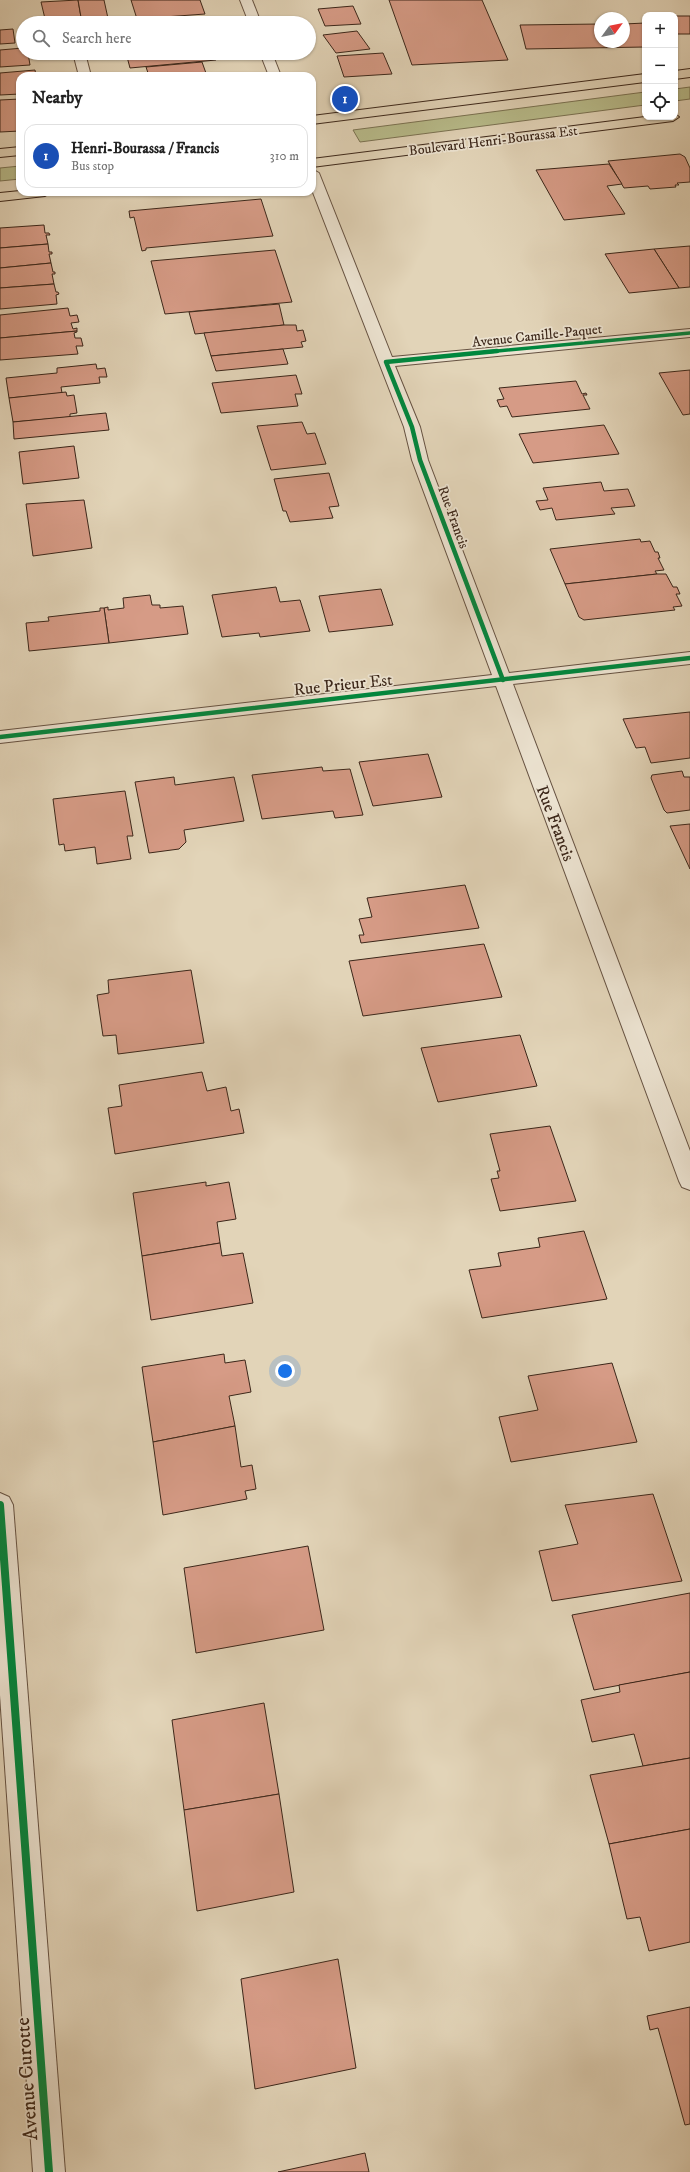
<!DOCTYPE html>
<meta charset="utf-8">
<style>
body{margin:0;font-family:"IM FELL DW Pica",serif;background:#f2f2f2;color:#222}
.controls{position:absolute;right:12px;top:12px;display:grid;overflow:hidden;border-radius:8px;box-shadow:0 1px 3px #0004}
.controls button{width:36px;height:36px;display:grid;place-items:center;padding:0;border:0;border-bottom:1px solid #e0e0e0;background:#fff;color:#222;font:20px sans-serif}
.compass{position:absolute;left:594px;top:12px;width:36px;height:36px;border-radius:50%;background:#fff;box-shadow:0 1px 3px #0004;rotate:57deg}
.you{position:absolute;left:285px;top:1371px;width:14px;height:14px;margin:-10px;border:3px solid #fff;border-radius:50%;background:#1a73e8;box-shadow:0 0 0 6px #1a73e833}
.badge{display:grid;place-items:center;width:26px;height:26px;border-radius:50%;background:#1a73e8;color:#fff;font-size:13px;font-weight:700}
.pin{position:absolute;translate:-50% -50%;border:2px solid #fff;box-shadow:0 1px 4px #0006}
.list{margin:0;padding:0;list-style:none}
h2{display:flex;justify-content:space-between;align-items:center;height:52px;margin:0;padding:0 16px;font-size:17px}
h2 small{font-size:13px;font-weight:400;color:#767676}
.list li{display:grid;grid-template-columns:26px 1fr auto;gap:12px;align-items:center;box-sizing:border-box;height:64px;margin:0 8px 8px;padding:0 8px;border:1px solid #e0e0e0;border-radius:12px}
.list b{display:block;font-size:15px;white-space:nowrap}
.list p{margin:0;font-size:13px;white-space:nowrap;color:#767676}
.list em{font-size:13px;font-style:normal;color:#767676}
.icon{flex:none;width:22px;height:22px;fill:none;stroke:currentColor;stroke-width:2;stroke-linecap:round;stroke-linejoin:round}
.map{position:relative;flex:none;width:690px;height:2172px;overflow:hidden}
.search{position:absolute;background:#fff;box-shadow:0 1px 3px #0004;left:16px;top:16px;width:300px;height:44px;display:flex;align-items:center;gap:10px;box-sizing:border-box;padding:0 14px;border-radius:22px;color:#767676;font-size:15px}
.panel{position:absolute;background:#fff;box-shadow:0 1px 3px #0004;left:16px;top:72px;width:300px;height:124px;border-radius:12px}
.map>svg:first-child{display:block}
.green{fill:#b8bc8b;stroke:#7a7252}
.building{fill:#d69b86;stroke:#3c271a}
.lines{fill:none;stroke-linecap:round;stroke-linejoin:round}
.service-casing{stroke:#665242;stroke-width:2}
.minor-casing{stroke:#665242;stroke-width:2}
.primary-casing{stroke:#3c271a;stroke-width:2}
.service{fill:#ece3d1;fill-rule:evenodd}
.minor{fill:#ece3d1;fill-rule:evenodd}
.primary{fill:#e2d4b8;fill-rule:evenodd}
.cycleway-far2-casing{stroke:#ece3d1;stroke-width:5}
.cycleway-far1-casing{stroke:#ece3d1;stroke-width:6}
.cycleway-casing{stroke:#ece3d1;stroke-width:10}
.cycleway-far2{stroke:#00873e;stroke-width:3.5}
.cycleway-far1{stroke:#00873e;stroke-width:4.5}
.cycleway{stroke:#00873e;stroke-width:8}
.labels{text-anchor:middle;stroke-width:3.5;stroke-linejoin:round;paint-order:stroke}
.far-street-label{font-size:14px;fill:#3c271a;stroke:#ece3d1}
.street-label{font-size:17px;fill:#3c271a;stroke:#ece3d1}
.near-street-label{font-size:20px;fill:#3c271a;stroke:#ece3d1}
</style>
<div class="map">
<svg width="690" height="2172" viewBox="0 0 690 2172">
<rect width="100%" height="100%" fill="#e2d4b8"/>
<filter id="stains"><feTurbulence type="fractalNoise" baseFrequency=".005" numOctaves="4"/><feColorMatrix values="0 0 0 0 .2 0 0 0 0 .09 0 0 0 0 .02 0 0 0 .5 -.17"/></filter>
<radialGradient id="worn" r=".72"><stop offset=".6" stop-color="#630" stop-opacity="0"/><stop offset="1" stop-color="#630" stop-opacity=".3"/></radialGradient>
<g class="green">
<path d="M690 87V99L675 101V89Z"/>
<path d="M645 92V105L360 142 353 130Z"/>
<path d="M20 166V179L0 181V168Z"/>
</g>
<g class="building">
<path d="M78 0 82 23H46L41 2Z"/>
<path d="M78 0H104L109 23H82Z"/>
<path d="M131 0H200L205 14 137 19Z"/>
<path d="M389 0H482L508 60 412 65Z"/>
<path d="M353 6 361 24 325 26 318 9Z"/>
<rect x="675" y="16" width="15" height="18"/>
<path d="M645 23V47L526 49 520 25 600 24V42H624V24Z"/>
<path d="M13 29 15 43 0 44V30Z"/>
<path d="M357 31 370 49 336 53 323 35Z"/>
<path d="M23 48V53H28L30 65 0 67V50Z"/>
<path d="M126 53H214L216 60 130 68Z"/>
<path d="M383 53 392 74 344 77 337 56Z"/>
<path d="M202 62 207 76H149L146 67Z"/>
<path d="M35 70 36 76H20V94L0 95V73Z"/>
<path d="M20 99V131L0 132V100Z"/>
<path d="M680 154 685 157 690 168V182L677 183 679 185H675L676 187 650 189 648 186 624 188 608 161Z"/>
<path d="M609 164 622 184 607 186 625 214 564 220 536 170Z"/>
<path d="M261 199 273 236 146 248V250L142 251 134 217 130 218 129 211Z"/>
<path d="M44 225 45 233H49L50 235H46L48 244 0 248V228Z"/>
<path d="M48 244 49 252H52V254H49L51 263 0 268V248Z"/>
<path d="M690 246V287L679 288 654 249Z"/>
<path d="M654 249 679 288 629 293 605 254Z"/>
<path d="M275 250 292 302 165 314 151 261Z"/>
<path d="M51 263 53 272H55V274H52L54 284 0 288V268Z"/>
<path d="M54 284 56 292H58L59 294 56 295 57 304 0 309V288Z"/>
<path d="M279 304 284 325 195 334 189 312Z"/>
<path d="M68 308 70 316 77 315 79 322 71 323 73 329 77 328V331L0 338V315Z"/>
<path d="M284 325H296L297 331 303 330 306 341 301 342 303 347 211 356 204 333Z"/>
<path d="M77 331V332L74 333 75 338H81L83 346H76L78 354 0 360V338Z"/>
<path d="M283 349 288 364 216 371 211 356Z"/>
<path d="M96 364 97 369 105 368 107 377H99L100 383 61 387 62 393 9 398 6 378 57 373V368Z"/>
<path d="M690 370V414L683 415 659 373Z"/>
<path d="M296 375 302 394H295L298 406 221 413 212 383Z"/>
<path d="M576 381 582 394 586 393 587 395H583L590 409 512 417 507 406 500 407 497 400 504 399 499 388Z"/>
<path d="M66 392 67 396 74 395 77 413 70 414V417L13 422 9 398Z"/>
<path d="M106 413 109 430 14 439 13 422Z"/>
<path d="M302 422 307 434 315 433 326 464 271 470 257 426Z"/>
<path d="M604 425 619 454 533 463 519 434Z"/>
<path d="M74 446 79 478 23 484 19 452Z"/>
<path d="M329 473 339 506 329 507 333 518 290 522 286 511H283L274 479Z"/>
<path d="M601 482 604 491 628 489 635 506 611 508 615 514 556 520 552 508 540 510 536 501 548 500 543 488Z"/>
<path d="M84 500 92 548 33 556 26 504Z"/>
<path d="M640 539 641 542 650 541 655 552H658L660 558H658L664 570 655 571 657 574 565 584 550 549Z"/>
<path d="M657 574H666L673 587H677L680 594H676L682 606 673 607 675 610 584 620 579 617 565 584Z"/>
<path d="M276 587 280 602 300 600 310 631 260 637 259 633 222 637 212 595Z"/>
<path d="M381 589 393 625 329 632 319 596Z"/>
<path d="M150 595 152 605H160V608L183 606 188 634 109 643 104 608 108 607V610L124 608 123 598Z"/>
<path d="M100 608H104L109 643 29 651 26 623 49 621 48 617 100 611Z"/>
<path d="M690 712V758L651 763 645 747 636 748 623 719Z"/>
<path d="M428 754 442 797 373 806 359 762Z"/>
<path d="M322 767 323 771 350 769 363 815 335 818 333 811 262 819 252 775Z"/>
<path d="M682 771 684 777H690V810L667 813 664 810 651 778 652 775Z"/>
<path d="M174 777 175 785 234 777 244 821 184 830 186 842 179 849 149 853 135 782Z"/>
<path d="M125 791 133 836H127L131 859 97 864 95 847 65 851 64 844 59 845 53 799Z"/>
<path d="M690 824V869L670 826Z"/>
<path d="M465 885 479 928 361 943 359 935H364L359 919 372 917 367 898Z"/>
<path d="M484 944 502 997 363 1016 349 961Z"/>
<path d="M191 970 204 1043 118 1054 116 1035 103 1036 97 995 109 993 108 980Z"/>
<path d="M520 1035 537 1086 438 1102 421 1048Z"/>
<path d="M202 1072 207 1091 226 1087 231 1111 239 1109 244 1133 115 1154 108 1108 122 1106 119 1085Z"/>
<path d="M550 1126 576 1201 500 1211 491 1179 499 1178 497 1171H500L490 1134Z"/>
<path d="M206 1182V1186L229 1182 236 1219 217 1222 220 1243 142 1256 133 1193Z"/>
<path d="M584 1231 607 1299 482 1318 469 1270 501 1266 498 1253 540 1247 538 1238Z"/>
<path d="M220 1243 222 1256 243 1253 253 1303 151 1320 142 1256Z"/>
<path d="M224 1354 225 1363 245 1360 251 1392 229 1396 235 1426 153 1442 142 1367Z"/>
<path d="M612 1363 637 1442 511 1462 499 1417 538 1410 528 1376Z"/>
<path d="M235 1426 241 1467 252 1465 256 1489 245 1491 247 1499 163 1515 153 1442Z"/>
<path d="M653 1494 682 1581 552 1601 539 1551 578 1544 565 1505Z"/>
<path d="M308 1546 324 1630 196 1653 184 1568Z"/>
<path d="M690 1593V1672L594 1690 572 1615Z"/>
<path d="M690 1672V1758L643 1766 634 1734 592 1742 581 1700 620 1692 619 1685Z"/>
<path d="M264 1703 279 1794 184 1810 172 1720Z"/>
<path d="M690 1758V1829L609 1844 590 1775Z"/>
<path d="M279 1794 294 1892 197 1911 184 1810Z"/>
<path d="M690 1829V1942L649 1951 640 1917 627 1919 609 1844Z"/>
<path d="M338 1959 356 2068 255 2089 241 1979Z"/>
<path d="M690 2007V2124L685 2125 658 2028 650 2030 647 2016Z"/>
<path d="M365 2153 369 2172H278Z"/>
</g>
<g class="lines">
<g class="service-casing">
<g id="service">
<path d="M254 18 258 20 259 23H239L241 21Z"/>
<path d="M73 53H85L91 76H79Z"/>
</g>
</g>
<g class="minor-casing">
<g id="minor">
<path d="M240 0H252L261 23H249Z"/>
<path d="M260 53H272L281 76H269Z"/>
<path d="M312 169 319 173 392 357 690 329V337L395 366 420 427 428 460 509 673 690 652V664L513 684 690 1151V1190L682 1187 679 1181 496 686 0 743V731L492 675 412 460 404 427 312 190Z"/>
<path d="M0 1493 9 1497 13 1505 65 2172H33L0 1695Z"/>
</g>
</g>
<g class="primary-casing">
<g id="primary">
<path d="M690 69V77L675 79V71Z"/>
<path d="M645 74V82L312 124V116Z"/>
<path d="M675 114 679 117 673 121 312 167V159L645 117H675Z"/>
<path d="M20 147V155L0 157V149Z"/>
<path d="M20 191V192H52L45 196 0 201V193Z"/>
</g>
</g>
<use href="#service" class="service"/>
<use href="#minor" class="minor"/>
<use href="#primary" class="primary"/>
<g class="cycleway-far2-casing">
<path id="cycleway-far2" d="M487 352 690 333"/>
</g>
<g class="cycleway-far1-casing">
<g id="cycleway-far1">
<path d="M497 351 386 362 412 427 420 460 503 680"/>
<path d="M0 737 690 658"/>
</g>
</g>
<g class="cycleway-casing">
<path id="cycleway" d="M0 1505 49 2172"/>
</g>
<use href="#cycleway-far2" class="cycleway-far2"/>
<use href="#cycleway-far1" class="cycleway-far1"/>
<use href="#cycleway" class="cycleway"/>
</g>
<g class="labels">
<g class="far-street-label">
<text transform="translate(493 140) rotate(-7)" y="5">Boulevard Henri-Bourassa Est</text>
<text transform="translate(537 335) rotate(-6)" y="5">Avenue Camille-Paquet</text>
<text transform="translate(454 517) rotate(70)" y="5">Rue Francis</text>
</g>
<g class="street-label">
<text transform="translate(343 684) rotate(-6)" y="6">Rue Prieur Est</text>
<text transform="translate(556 823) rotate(69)" y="6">Rue Francis</text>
</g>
<g class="near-street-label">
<text transform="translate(26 2079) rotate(-94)" y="7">Avenue Curotte</text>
</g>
</g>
<rect width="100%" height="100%" filter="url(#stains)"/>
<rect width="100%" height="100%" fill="url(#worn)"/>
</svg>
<div class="controls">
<button>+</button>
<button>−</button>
<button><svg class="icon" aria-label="locate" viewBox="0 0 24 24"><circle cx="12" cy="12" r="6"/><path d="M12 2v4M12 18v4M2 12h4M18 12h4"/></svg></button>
</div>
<svg class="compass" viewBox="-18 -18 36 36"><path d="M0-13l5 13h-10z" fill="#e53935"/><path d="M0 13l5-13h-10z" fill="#767676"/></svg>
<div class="you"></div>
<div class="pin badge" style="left:345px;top:99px;background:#1a4fb4">1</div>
<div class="search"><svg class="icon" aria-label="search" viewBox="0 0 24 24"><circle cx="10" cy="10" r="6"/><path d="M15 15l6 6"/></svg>Search here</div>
<section class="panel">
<h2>Nearby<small></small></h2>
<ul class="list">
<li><span class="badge" style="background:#1a4fb4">1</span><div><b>Henri-Bourassa / Francis</b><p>Bus stop</p></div><em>310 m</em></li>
</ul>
</section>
</div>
